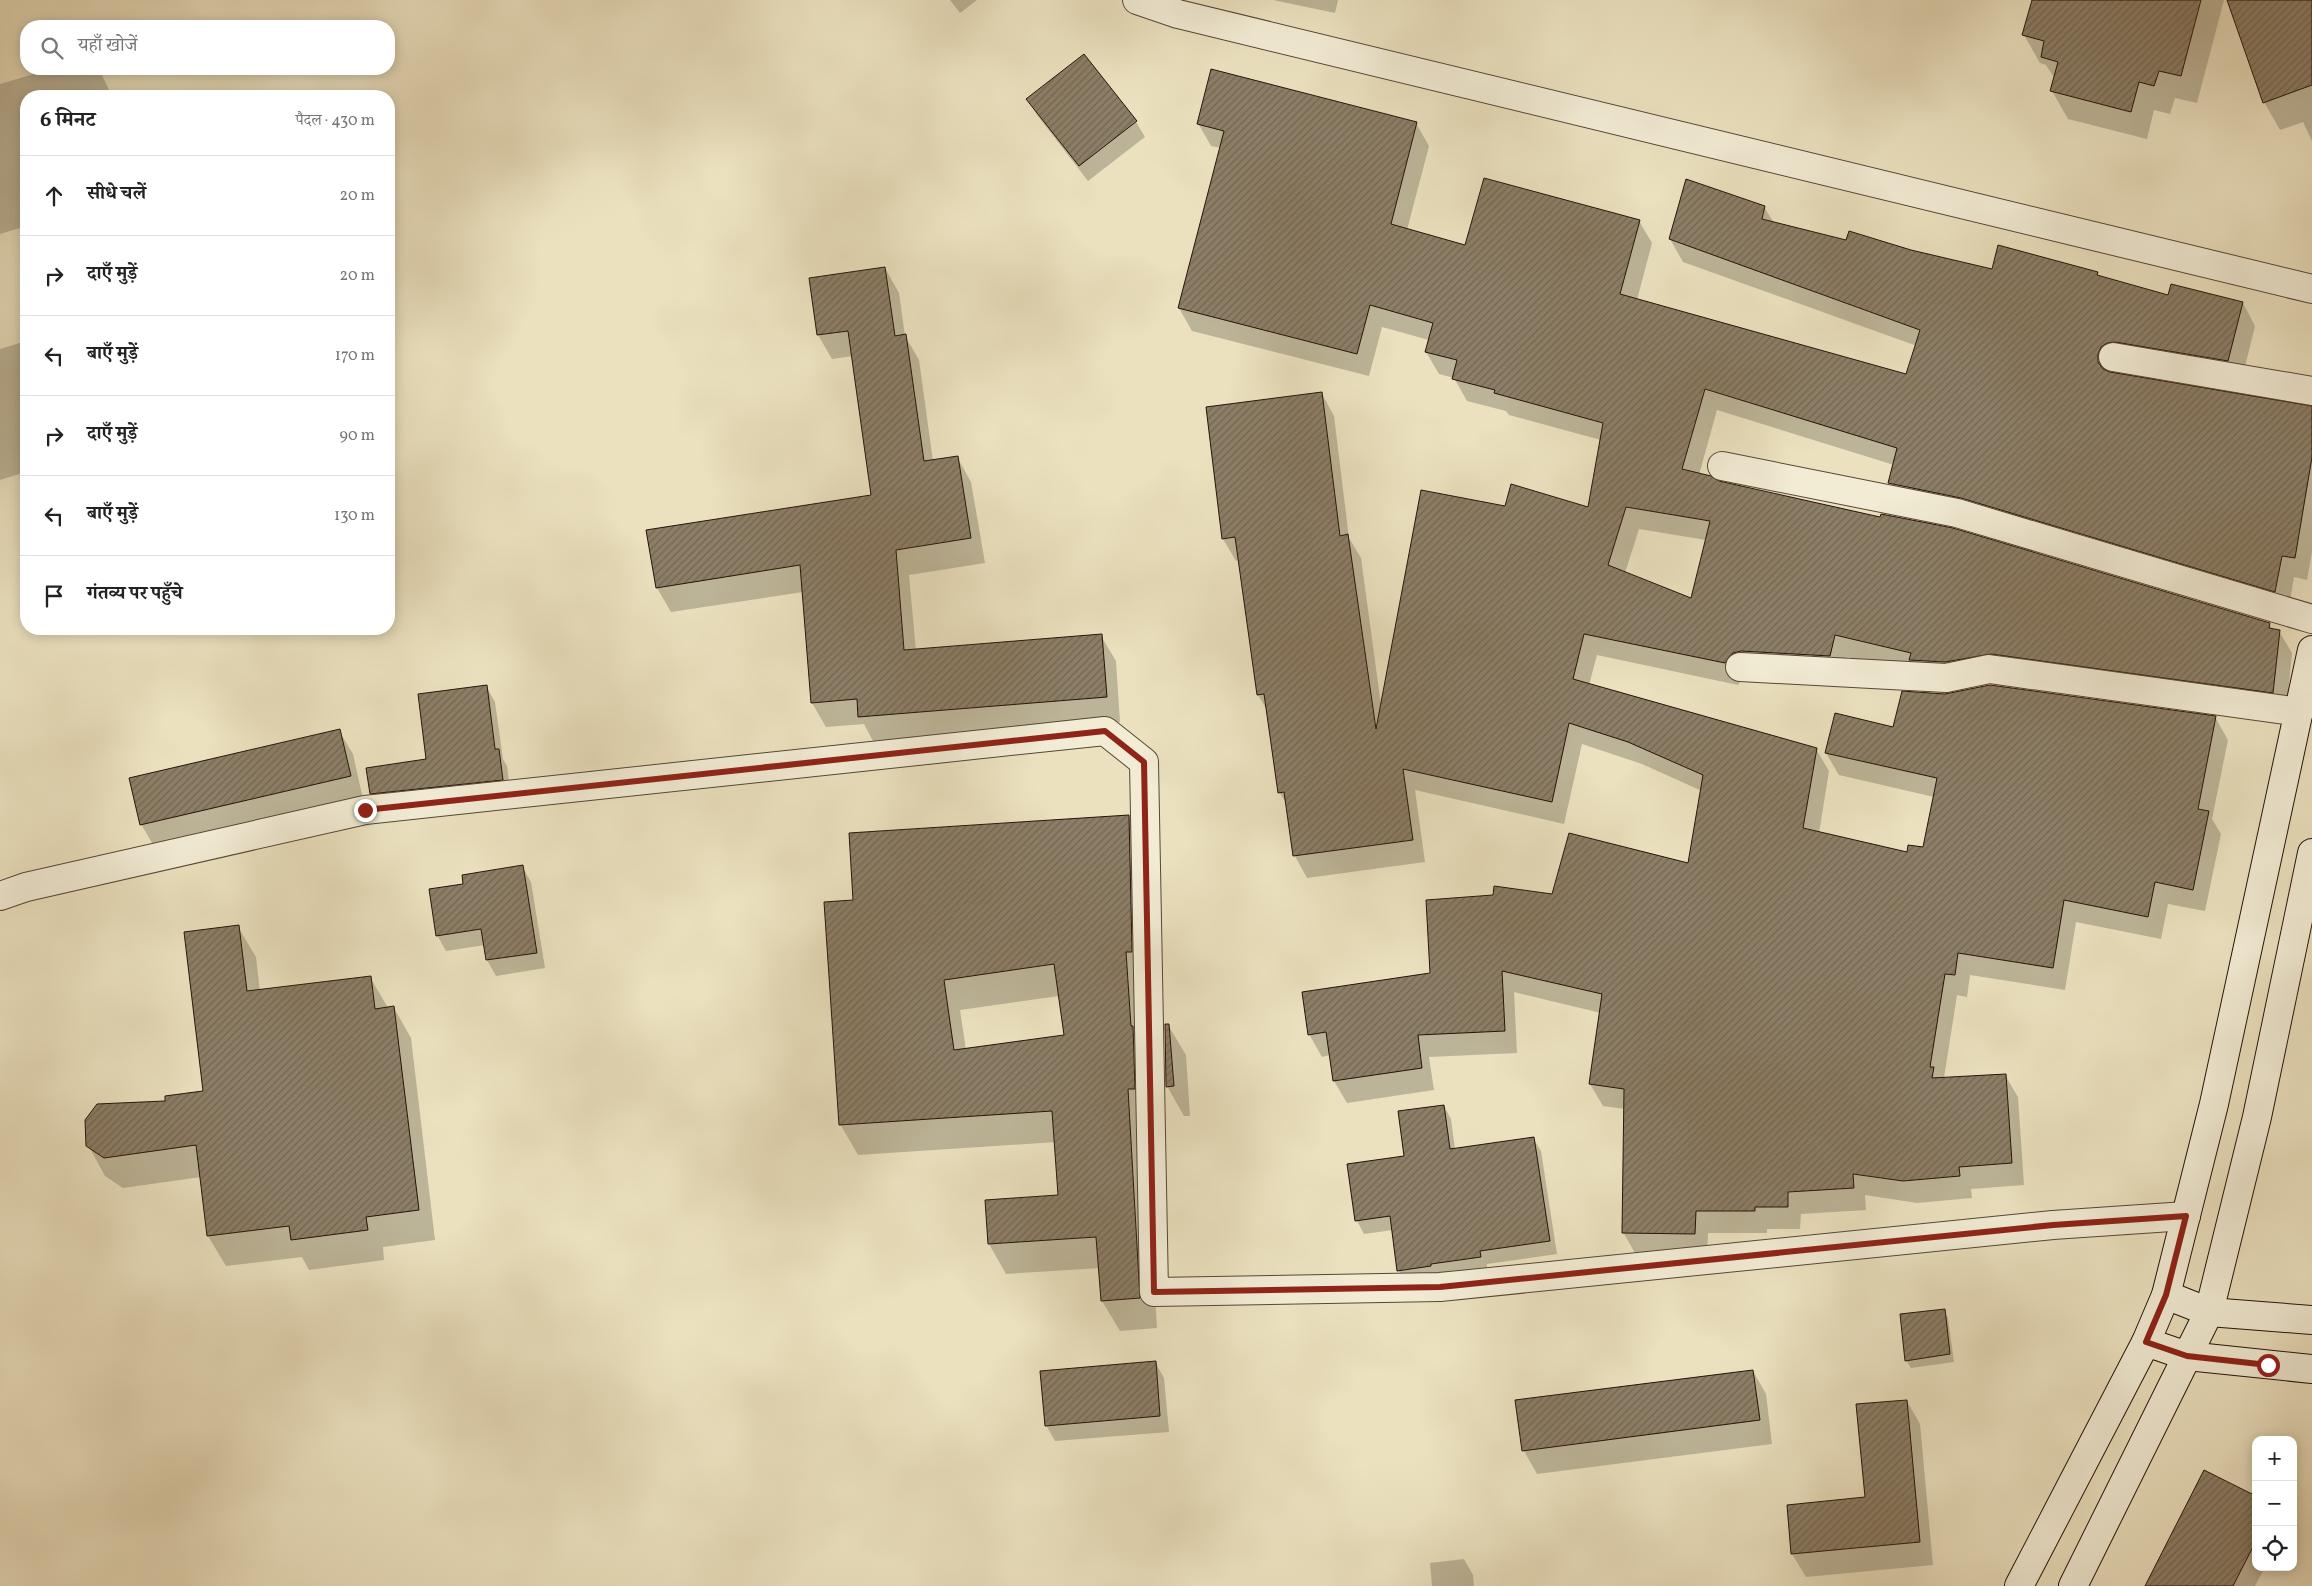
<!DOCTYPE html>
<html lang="hi">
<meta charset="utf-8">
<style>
body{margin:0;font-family:Vollkorn,"Noto Serif Devanagari",serif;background:#f6f6f6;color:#222}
.controls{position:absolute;right:15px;bottom:15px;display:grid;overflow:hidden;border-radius:10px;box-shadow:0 2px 12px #0003}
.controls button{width:45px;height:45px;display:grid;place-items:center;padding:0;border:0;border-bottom:1px solid #e0e0e0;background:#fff;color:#222;font:25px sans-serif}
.stop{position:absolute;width:15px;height:15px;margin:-11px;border:4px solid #8f2418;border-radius:50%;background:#fff}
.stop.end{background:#8f2418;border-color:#fff;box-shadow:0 1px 5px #0008}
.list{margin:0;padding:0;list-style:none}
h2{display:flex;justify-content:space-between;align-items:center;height:65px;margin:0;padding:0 20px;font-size:21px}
h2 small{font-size:16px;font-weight:400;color:#767676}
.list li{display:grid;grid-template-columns:32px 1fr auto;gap:15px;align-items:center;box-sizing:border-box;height:80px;padding:0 20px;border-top:1px solid #e0e0e0}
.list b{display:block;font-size:19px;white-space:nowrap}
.list em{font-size:16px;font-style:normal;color:#767676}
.icon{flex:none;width:28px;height:28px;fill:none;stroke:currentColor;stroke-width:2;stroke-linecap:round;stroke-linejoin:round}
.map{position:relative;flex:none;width:2312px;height:1586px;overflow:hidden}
.search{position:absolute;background:#fff;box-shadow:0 2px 12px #0003;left:20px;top:20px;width:375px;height:55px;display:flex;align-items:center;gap:12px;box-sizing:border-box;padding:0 18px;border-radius:20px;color:#767676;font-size:19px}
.panel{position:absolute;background:#fff;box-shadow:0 2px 12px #0003;left:20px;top:90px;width:375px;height:545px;border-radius:20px}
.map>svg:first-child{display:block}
.shadow{fill:#0003;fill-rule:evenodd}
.building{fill:url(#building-hatch);stroke:#261308;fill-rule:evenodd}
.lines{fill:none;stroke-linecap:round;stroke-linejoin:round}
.minor-casing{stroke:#574636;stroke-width:30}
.secondary-casing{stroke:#261308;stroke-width:30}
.minor{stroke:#f2ecd5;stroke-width:28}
.secondary{stroke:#f2ecd5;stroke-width:28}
.route{stroke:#8f2418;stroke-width:6}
</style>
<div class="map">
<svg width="2312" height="1586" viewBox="0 0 2312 1586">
<defs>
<pattern id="building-hatch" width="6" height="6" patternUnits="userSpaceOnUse" patternTransform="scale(1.25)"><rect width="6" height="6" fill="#8c7e67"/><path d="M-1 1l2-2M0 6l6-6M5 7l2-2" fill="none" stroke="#726653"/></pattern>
</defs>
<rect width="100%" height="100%" fill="#ebe1bf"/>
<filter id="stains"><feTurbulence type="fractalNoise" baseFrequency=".004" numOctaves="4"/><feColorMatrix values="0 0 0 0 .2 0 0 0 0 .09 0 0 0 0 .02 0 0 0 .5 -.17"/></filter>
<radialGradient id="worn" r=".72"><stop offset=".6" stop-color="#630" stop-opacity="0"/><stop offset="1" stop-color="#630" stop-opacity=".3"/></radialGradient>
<g class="shadow">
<path d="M950 0H977L960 13Z"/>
<path d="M1273 0H1338L1335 13Z"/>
<path d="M2033 0H2224L2197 103 2175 98 2170 114 2154 110 2147 139 2068 119 2052 91 2055 79 2046 65 2040 63 2024 35Z"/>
<path d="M2228 0H2312V141L2303 122 2280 130 2264 102Z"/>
<path d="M51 69H99L112 96H26V226L0 234V84Z"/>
<path d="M1028 100 1136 122 1145 137 1088 181 1037 115Z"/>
<path d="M1198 123H1416L1429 146 1407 230 1466 247 1639 221 1652 243 1637 300 1907 376 1917 346 1683 262 1670 239 1764 207 1774 223 1847 242 1910 251 1993 271 2097 273 2099 277 2169 296 2243 303 2255 326 2241 383 2113 370 2111 374 2312 408V552L2307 580 2294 577 2288 613 1903 505 1890 483 1894 465 1717 410 1699 475 1718 482 2269 624 2273 630 2279 631 2292 653 2286 714 1918 673 1847 657 1842 678 1745 675 1738 685 1597 655 1589 685 1816 749 1829 771 1819 833 1908 854 1924 848 1934 797 1839 775 1826 753 1894 728 2215 717 2228 740 2212 819 2221 834 2205 911 2168 904 2161 939 2076 922 2065 990 1970 975 1967 997 1957 995 1944 1078 2005 1075 2018 1097 2024 1185 1971 1189 1972 1198 1917 1203 1865 1195 1866 1210 1801 1214 1800 1229H1767V1233H1708L1707 1255H1636L1623 1232 1625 1109 1603 1106 1590 1084 1601 1013 1514 992 1517 1053 1429 1057 1434 1090 1347 1103 1334 1081 1330 1055 1322 1057 1309 1034 1432 974 1553 895 1690 865 1702 791 1642 764 1582 744 1564 824 1415 790 1425 862 1307 878 1295 856 1288 806 1279 792 1268 712 1258 695 1239 560 1236 561 1223 539 1322 394 1334 416 1349 538 1361 558 1381 705 1506 507 1589 508 1601 440 1509 415 1506 411 1467 401 1454 378 1439 374 1426 352 1429 340 1382 327 1369 376 1192 331 1179 308 1221 148 1211 146ZM1639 529 1706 540 1692 600 1625 573Z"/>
<path d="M885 268 899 293 905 336 919 360 933 461 957 457 971 482 985 563 909 575 916 651 1101 636 1116 661 1120 722 873 741 864 724 826 727 812 703 803 592 671 612 657 588 873 496 853 356 832 359 818 335Z"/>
<path d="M26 341V472L0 480V349Z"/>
<path d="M486 686 495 702 503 759 507 766 511 795 380 809 371 793 427 760Z"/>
<path d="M339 731 353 754 363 799 155 848 141 824Z"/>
<path d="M1129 816 1146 846 1144 1119 1157 1328 1120 1331 1102 1301 1100 1268 1006 1274 989 1244 1059 1197 1056 1142 858 1155 840 1124 854 901ZM1059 996 1065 1036 966 1050 960 1010Z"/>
<path d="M522 866 531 882 545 968 496 976 487 960 485 945 446 951 437 935 464 885Z"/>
<path d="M238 927 256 957 260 991 370 977 388 1008H394L411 1038 435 1240 383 1247 384 1260 309 1270 302 1257 226 1266 208 1236 201 1177 123 1188 105 1176 88 1145 167 1102 205 1092Z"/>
<path d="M1168 1025 1186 1055 1190 1116H1184L1167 1086Z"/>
<path d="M1444 1106 1451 1119 1455 1149 1533 1138 1541 1151 1557 1254 1487 1264V1270L1406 1284 1399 1271 1393 1230 1364 1234 1357 1221 1349 1165 1405 1157Z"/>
<path d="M1944 1310 1948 1318 1954 1362 1911 1368 1906 1360Z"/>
<path d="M1155 1362 1164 1378 1169 1432 1055 1441 1046 1425Z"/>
<path d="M1753 1371 1766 1394 1772 1444 1537 1474 1524 1451Z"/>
<path d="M1907 1401 1920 1424 1933 1565 1806 1577 1792 1554 1866 1499Z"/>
<path d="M2256 1497V1567H2265L2255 1586H2147Z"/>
<path d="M1464 1559 1473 1575 1474 1586H1432L1430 1563Z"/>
</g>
<g class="building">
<path d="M2032 0H2201L2181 76 2159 71 2154 86 2139 82 2131 112 2050 91 2058 62 2041 57 2044 41 2022 35Z"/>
<path d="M2227 0H2312V85L2263 103Z"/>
<path d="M1084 54 1137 121 1079 166 1026 99Z"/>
<path d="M1211 69 1417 122 1391 224 1465 245 1484 178 1640 220 1620 294 1906 374 1920 330 1669 239 1686 179 1765 206 1762 219 1846 240 1849 231 1911 250 1992 269 1998 245 2098 272 2097 275 2168 295 2171 284 2243 302 2228 361 2115 342 2107 343 2101 347 2098 354V362L2103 369 2110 372 2312 406V457L2295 558 2282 556 2275 592 1961 498 1888 483 1897 448 1705 389 1682 469 1711 476 1719 481 1880 517 1881 514 1953 528 2270 623 2269 628 2280 630 2273 693 1991 654 1945 662 1909 660 1911 653 1835 635 1830 656 1741 651 1733 653 1725 663 1584 634 1573 679 1817 748 1803 828 1907 852 1908 845 1923 847 1937 778 1825 753 1835 713 1893 727 1902 691 1945 694 1990 685 2216 716 2198 809 2209 811 2193 890 2155 882 2148 917 2064 900 2053 968 1958 953 1955 975 1945 974 1930 1067H1934L1932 1078 2006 1074 2012 1163 1959 1167 1960 1176 1903 1181 1853 1174 1854 1188 1788 1192V1207H1755V1211H1696L1695 1234 1622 1233 1624 1089 1589 1084 1602 994 1502 971 1505 1031 1418 1035 1422 1068 1333 1081 1326 1032 1308 1035 1302 992 1430 973 1426 900 1493 895 1494 886 1552 894 1569 833 1688 863 1703 775 1628 742 1569 723 1552 802 1403 769 1413 840 1293 856 1284 792 1278 793 1264 694 1257 695 1235 537 1222 539 1206 407 1322 392 1340 536 1348 534 1376 729 1421 490 1505 506 1511 484 1588 507 1603 423 1494 393 1495 390 1452 379 1457 360 1425 352 1433 323 1370 305 1357 354 1178 308 1224 131 1197 124ZM1626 507 1710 521 1691 598 1608 565Z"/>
<path d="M885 267 895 336 906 334 924 461 958 456 971 538 896 550 904 650 1102 634 1107 697 858 717 857 699 811 703 800 565 656 588 646 530 871 495 848 331 817 335 809 278Z"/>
<path d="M487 685 495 749H499L503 780 370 794 366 768 426 759 418 694Z"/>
<path d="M340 729 351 776 140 825 129 778Z"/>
<path d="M1129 815 1132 952H1126L1131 1026H1133L1135 1089H1128L1140 1298 1101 1301 1096 1237 988 1244 985 1200 1058 1195 1052 1111 839 1125 824 902 853 900 849 833ZM1054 964 1064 1035 954 1050 944 980Z"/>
<path d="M523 865 537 953 486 960 481 929 436 936 429 889 463 884 462 875Z"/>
<path d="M239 925 247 991 371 976 375 1009 394 1006 419 1210 366 1217 368 1230 291 1240 289 1226 207 1236 196 1145 104 1158 86 1146 85 1120 97 1104 165 1101V1096L203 1091 184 932Z"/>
<path d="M1165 1024H1169L1174 1086 1166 1087Z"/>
<path d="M1444 1105 1450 1149 1534 1137 1550 1241 1480 1251 1481 1257 1431 1264V1266L1397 1271 1390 1216 1355 1221 1347 1164 1404 1156 1398 1111Z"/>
<path d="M1945 1309 1950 1354 1905 1361 1900 1314Z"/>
<path d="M1156 1361 1160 1416 1045 1426 1040 1371Z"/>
<path d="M1753 1370 1760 1420 1522 1451 1515 1400Z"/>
<path d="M1907 1400 1920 1542 1791 1554 1787 1505 1865 1497 1856 1404Z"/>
<path d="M2204 1470 2256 1496V1541L2233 1586H2145Z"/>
</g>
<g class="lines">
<g class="minor-casing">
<g id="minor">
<path d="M1137 0 1178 14 2312 289"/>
<path d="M2113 357 2312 391"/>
<path d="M1722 466 1957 513 2312 619"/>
<path d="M1740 667 1946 678 1989 669 2299 712"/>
<path d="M0 896 26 887 365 810 1105 731 1144 762 1154 1292 1440 1287 2053 1225 2186 1216"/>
</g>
</g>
<g class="secondary-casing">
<g id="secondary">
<path d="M2166 1295 2209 1312 2312 1320"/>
<path d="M2146 1342 2187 1356 2312 1369"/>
<path d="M2019 1586 2146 1342 2166 1295 2214 1104 2312 650"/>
<path d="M2073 1586 2209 1312 2257 1117 2312 853"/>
</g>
</g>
<use href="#minor" class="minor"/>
<use href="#secondary" class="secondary"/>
</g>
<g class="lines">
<path class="route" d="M365 810 1105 731 1144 762 1154 1292 1440 1287 2053 1225 2186 1216 2166 1295 2146 1342 2187 1356 2268 1365"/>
</g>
<rect width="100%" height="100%" filter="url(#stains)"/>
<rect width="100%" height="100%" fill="url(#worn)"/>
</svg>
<div class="controls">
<button>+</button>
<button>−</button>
<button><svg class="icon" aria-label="locate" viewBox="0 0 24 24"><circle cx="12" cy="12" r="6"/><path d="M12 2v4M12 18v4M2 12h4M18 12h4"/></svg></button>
</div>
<div class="stop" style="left:2268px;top:1365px"></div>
<div class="stop end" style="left:365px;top:810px"></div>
<div class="search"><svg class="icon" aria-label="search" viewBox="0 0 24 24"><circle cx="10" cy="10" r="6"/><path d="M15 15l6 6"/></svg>यहाँ खोजें</div>
<section class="panel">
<h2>6 मिनट<small>पैदल · 430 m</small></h2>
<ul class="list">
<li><svg class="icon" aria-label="ahead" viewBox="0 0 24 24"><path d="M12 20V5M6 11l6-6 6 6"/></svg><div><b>सीधे चलें</b></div><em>20 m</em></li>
<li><svg class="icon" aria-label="right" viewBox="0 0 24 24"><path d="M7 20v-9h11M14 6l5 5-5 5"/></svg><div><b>दाएँ मुड़ें</b></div><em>20 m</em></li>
<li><svg class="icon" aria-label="left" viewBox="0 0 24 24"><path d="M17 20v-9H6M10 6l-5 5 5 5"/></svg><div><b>बाएँ मुड़ें</b></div><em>170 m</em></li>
<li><svg class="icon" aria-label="right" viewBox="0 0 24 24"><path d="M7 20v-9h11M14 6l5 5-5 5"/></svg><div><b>दाएँ मुड़ें</b></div><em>90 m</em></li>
<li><svg class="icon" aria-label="left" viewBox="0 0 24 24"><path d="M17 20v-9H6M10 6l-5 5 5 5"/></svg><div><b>बाएँ मुड़ें</b></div><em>130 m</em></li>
<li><svg class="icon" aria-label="arrive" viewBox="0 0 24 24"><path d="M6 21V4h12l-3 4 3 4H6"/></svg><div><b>गंतव्य पर पहुँचे</b></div></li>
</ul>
</section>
</div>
